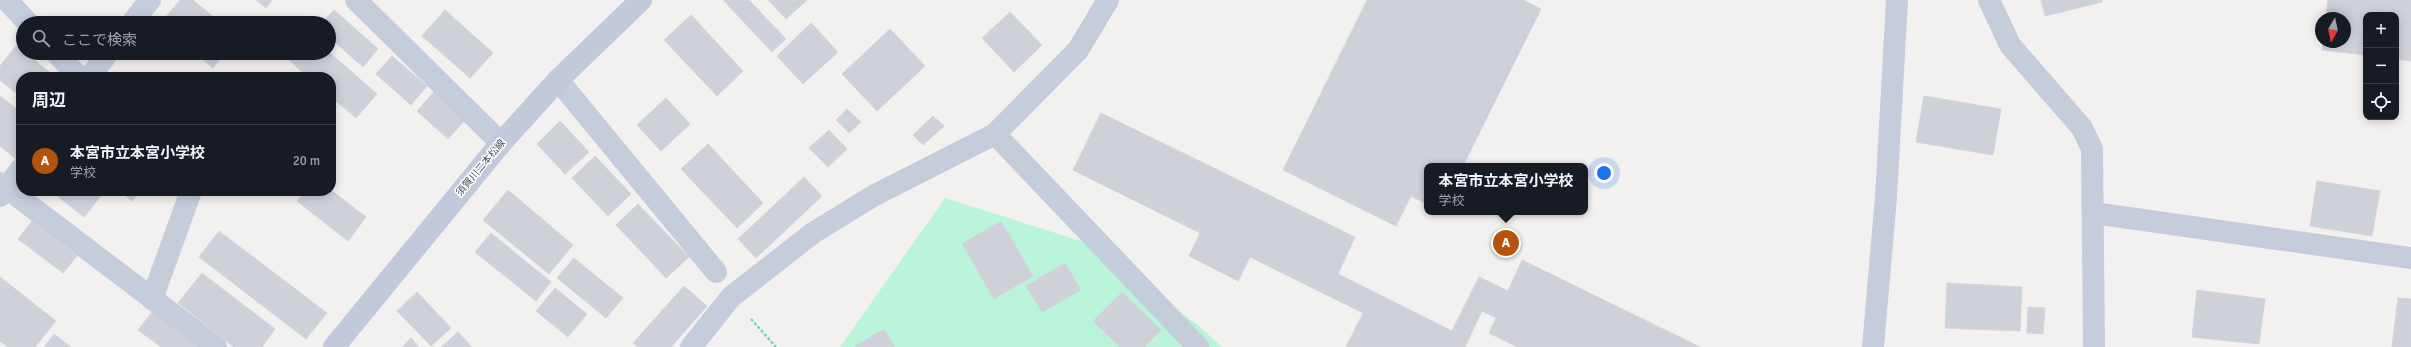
<!DOCTYPE html>
<html lang="ja">
<meta charset="utf-8">
<style>
body{margin:0;font-family:Signika,"Noto Sans JP",sans-serif;background:#242831;color:#f1f3f6}
.controls{position:absolute;right:12px;top:12px;display:grid;overflow:hidden;border-radius:8px;box-shadow:0 2px 10px #0003}
.controls button{width:36px;height:36px;display:grid;place-items:center;padding:0;border:0;border-bottom:1px solid #363941;background:#171b24;color:#f1f3f6;font:20px sans-serif}
.compass{position:absolute;left:2315px;top:12px;width:36px;height:36px;border-radius:50%;background:#171b24;box-shadow:0 2px 10px #0003;rotate:189deg}
.you{position:absolute;left:1604px;top:173px;width:14px;height:14px;margin:-10px;border:3px solid #fff;border-radius:50%;background:#1a73e8;box-shadow:0 0 0 6px #1a73e833}
.badge{display:grid;place-items:center;width:26px;height:26px;border-radius:50%;background:#b45309;color:#fff;font-size:13px;font-weight:700}
.pin{position:absolute;translate:-50% -50%;border:2px solid #fff;box-shadow:0 1px 4px #0006}
.popup{position:absolute;left:1424px;top:163px;width:164px;height:52px;box-sizing:border-box;display:grid;place-content:center;border-radius:8px;background:#171b24;filter:drop-shadow(0 1px 3px #0005);font-size:13px;white-space:nowrap;color:#9ea1a6}
.popup b{font-size:15px;color:#f1f3f6}
.popup::after{content:'';position:absolute;left:50%;top:100%;margin-left:-8px;border:8px solid transparent;border-top-color:#171b24}
.list{margin:0;padding:0;list-style:none}
h2{display:flex;justify-content:space-between;align-items:center;height:52px;margin:0;padding:0 16px;font-size:17px}
h2 small{font-size:13px;font-weight:400;color:#9ea1a6}
.list li{display:grid;grid-template-columns:26px 1fr auto;gap:12px;align-items:center;box-sizing:border-box;height:72px;padding:0 16px;border-top:1px solid #363941}
.list b{display:block;font-size:15px;white-space:nowrap}
.list p{margin:0;font-size:13px;white-space:nowrap;color:#9ea1a6}
.list em{font-size:13px;font-style:normal;color:#9ea1a6}
.icon{flex:none;width:22px;height:22px;fill:none;stroke:currentColor;stroke-width:2;stroke-linecap:round;stroke-linejoin:round}
.map{position:relative;flex:none;width:2411px;height:347px;overflow:hidden}
.search{position:absolute;background:#171b24;box-shadow:0 2px 10px #0003;left:16px;top:16px;width:320px;height:44px;display:flex;align-items:center;gap:10px;box-sizing:border-box;padding:0 14px;border-radius:22px;color:#9ea1a6;font-size:15px}
.panel{position:absolute;background:#171b24;box-shadow:0 2px 10px #0003;left:16px;top:72px;width:320px;height:124px;border-radius:16px}
.map>svg:first-child{display:block}
.green{fill:#baf5db}
.building{fill:#cfd1d8;stroke:#d4d5dc}
.lines{fill:none;stroke-linecap:round;stroke-linejoin:round}
.path{stroke:#6ed7b5;stroke-width:2.5;stroke-dasharray:3 2;stroke-linecap:butt}
.minor{stroke:#c5cdda;stroke-width:22}
.secondary{stroke:#c1c9db;stroke-width:22}
.labels{text-anchor:middle;stroke-width:3;stroke-linejoin:round;paint-order:stroke}
.street-label{font-size:10px;fill:#464f60;stroke:#fff}
</style>
<div class="map">
<svg width="2411" height="347" viewBox="0 0 2411 347">
<rect width="100%" height="100%" fill="#f3f1f0"/>
<path class="green" d="M945 198 1081 241 1198 325 1222 347H840Z"/>
<g class="building">
<path d="M180 0H193L221 23H161Z"/>
<path d="M256 0H272L266 8Z"/>
<path d="M723 0H749L786 39 772 52Z"/>
<path d="M768 0H807L786 19Z"/>
<path d="M1367 0H1523L1541 9 1463 166H1427V204L1411 196 1396 226 1283 170Z"/>
<path d="M2041 0H2102V2L2045 16Z"/>
<path d="M2328 0H2411V61L2396 59V15H2366V55L2322 50 2323 42H2345V18H2326Z"/>
<path d="M334 10 378 49 363 67 329 37V23H322Z"/>
<path d="M445 10 493 53 470 78 422 36Z"/>
<path d="M1010 12 1042 45 1014 72 982 38Z"/>
<path d="M691 15 743 71 717 96 664 40Z"/>
<path d="M811 23 838 52 803 84 777 56Z"/>
<path d="M890 29 925 66 877 111 842 74Z"/>
<path d="M16 46 56 77H21V97L0 80V66Z"/>
<path d="M329 52 377 94 356 118 331 97V77H308L289 60 295 53Z"/>
<path d="M195 53H225L213 68Z"/>
<path d="M392 56 427 86 411 105 376 74Z"/>
<path d="M434 92 466 119 448 139 417 111Z"/>
<path d="M0 96 21 112V152L16 159 0 146Z"/>
<path d="M1924 96 2001 109 1993 155 1916 142Z"/>
<path d="M666 98 690 124 661 151 637 125Z"/>
<path d="M847 109 861 122 849 133 836 120Z"/>
<path d="M1101 113 1355 237 1338 274 1452 331 1479 277 1508 291 1522 260 1700 347H1517L1489 333 1496 318 1482 311 1465 347H1346L1363 313 1250 257 1238 281 1189 256 1200 233 1073 170Z"/>
<path d="M933 116 944 126 923 145 913 135Z"/>
<path d="M560 121 589 152 565 174 537 144Z"/>
<path d="M829 130 847 149 828 167 809 148Z"/>
<path d="M708 144 763 203 737 228 681 169Z"/>
<path d="M595 156 631 194 608 216 572 178Z"/>
<path d="M804 177 822 196 756 258 738 239Z"/>
<path d="M2317 181 2380 191 2372 236 2310 226Z"/>
<path d="M331 190 366 217 348 241 297 201 306 191Z"/>
<path d="M508 190 573 245 549 274 483 220Z"/>
<path d="M51 191H102L104 192 84 217Z"/>
<path d="M120 191H140L132 201Z"/>
<path d="M638 204 689 257 666 278 616 225Z"/>
<path d="M32 221 77 256 63 273 18 239Z"/>
<path d="M1001 221 1033 276 994 299 962 244Z"/>
<path d="M219 231 327 313 306 339 199 257Z"/>
<path d="M491 233 551 282 536 301 475 252Z"/>
<path d="M574 258 623 298 606 318 557 278Z"/>
<path d="M1065 263 1081 290 1042 312 1026 286Z"/>
<path d="M202 273 275 329 262 347H234L178 303Z"/>
<path d="M0 277 56 321 35 347H8L0 341Z"/>
<path d="M1947 283 2022 287 2020 331 1945 328Z"/>
<path d="M684 286 707 306 671 347H638L633 343Z"/>
<path d="M555 288 587 314 568 337 536 311Z"/>
<path d="M2197 290 2265 299 2259 344 2192 337Z"/>
<path d="M417 292 451 328 431 346 397 311Z"/>
<path d="M1122 292 1161 330 1144 347H1120L1093 321Z"/>
<path d="M2398 298 2411 299V347H2392Z"/>
<path d="M2028 307 2045 308 2043 334 2027 333Z"/>
<path d="M153 311 199 347H161L138 330Z"/>
<path d="M884 329 895 347H856L855 346Z"/>
<path d="M458 332 472 347H441Z"/>
<path d="M54 334 71 347H44Z"/>
<path d="M411 338 419 347H402Z"/>
</g>
<g class="lines">
<path class="path" d="M751 319 776 347"/>
<g class="minor">
<path d="M7 0 28 23"/>
<path d="M356 0 501 143"/>
<path d="M1989 0 2010 45 2082 128 2092 149 2094 347"/>
<path d="M132 23 150 0"/>
<path d="M56 53 79 77"/>
<path d="M90 77 108 53"/>
<path d="M558 80 716 272"/>
<path d="M995 134 1198 347"/>
<path d="M0 183 216 347"/>
<path d="M0 196 21 169"/>
<path d="M2094 213 2411 258"/>
<path d="M152 299 191 191"/>
<path d="M691 347 731 297 813 233 873 196 995 134 1078 50 1108 0"/>
<path d="M1873 347 1886 197 1897 0"/>
</g>
<path class="secondary" d="M334 347 501 143 558 80 641 0"/>
</g>
<g class="labels">
<g class="street-label">
<text transform="translate(480 167) rotate(-50)" y="4">須賀川二本松線</text>
</g>
</g>
</svg>
<div class="controls">
<button>+</button>
<button>−</button>
<button><svg class="icon" aria-label="locate" viewBox="0 0 24 24"><circle cx="12" cy="12" r="6"/><path d="M12 2v4M12 18v4M2 12h4M18 12h4"/></svg></button>
</div>
<svg class="compass" viewBox="-18 -18 36 36"><path d="M0-13l5 13h-10z" fill="#e53935"/><path d="M0 13l5-13h-10z" fill="#9ea1a6"/></svg>
<div class="you"></div>
<div class="pin badge" style="left:1506px;top:243px">A</div>
<div class="popup"><b>本宮市立本宮小学校</b>学校</div>
<div class="search"><svg class="icon" aria-label="search" viewBox="0 0 24 24"><circle cx="10" cy="10" r="6"/><path d="M15 15l6 6"/></svg>ここで検索</div>
<section class="panel">
<h2>周辺<small></small></h2>
<ul class="list">
<li><span class="badge">A</span><div><b>本宮市立本宮小学校</b><p>学校</p></div><em>20 m</em></li>
</ul>
</section>
</div>
